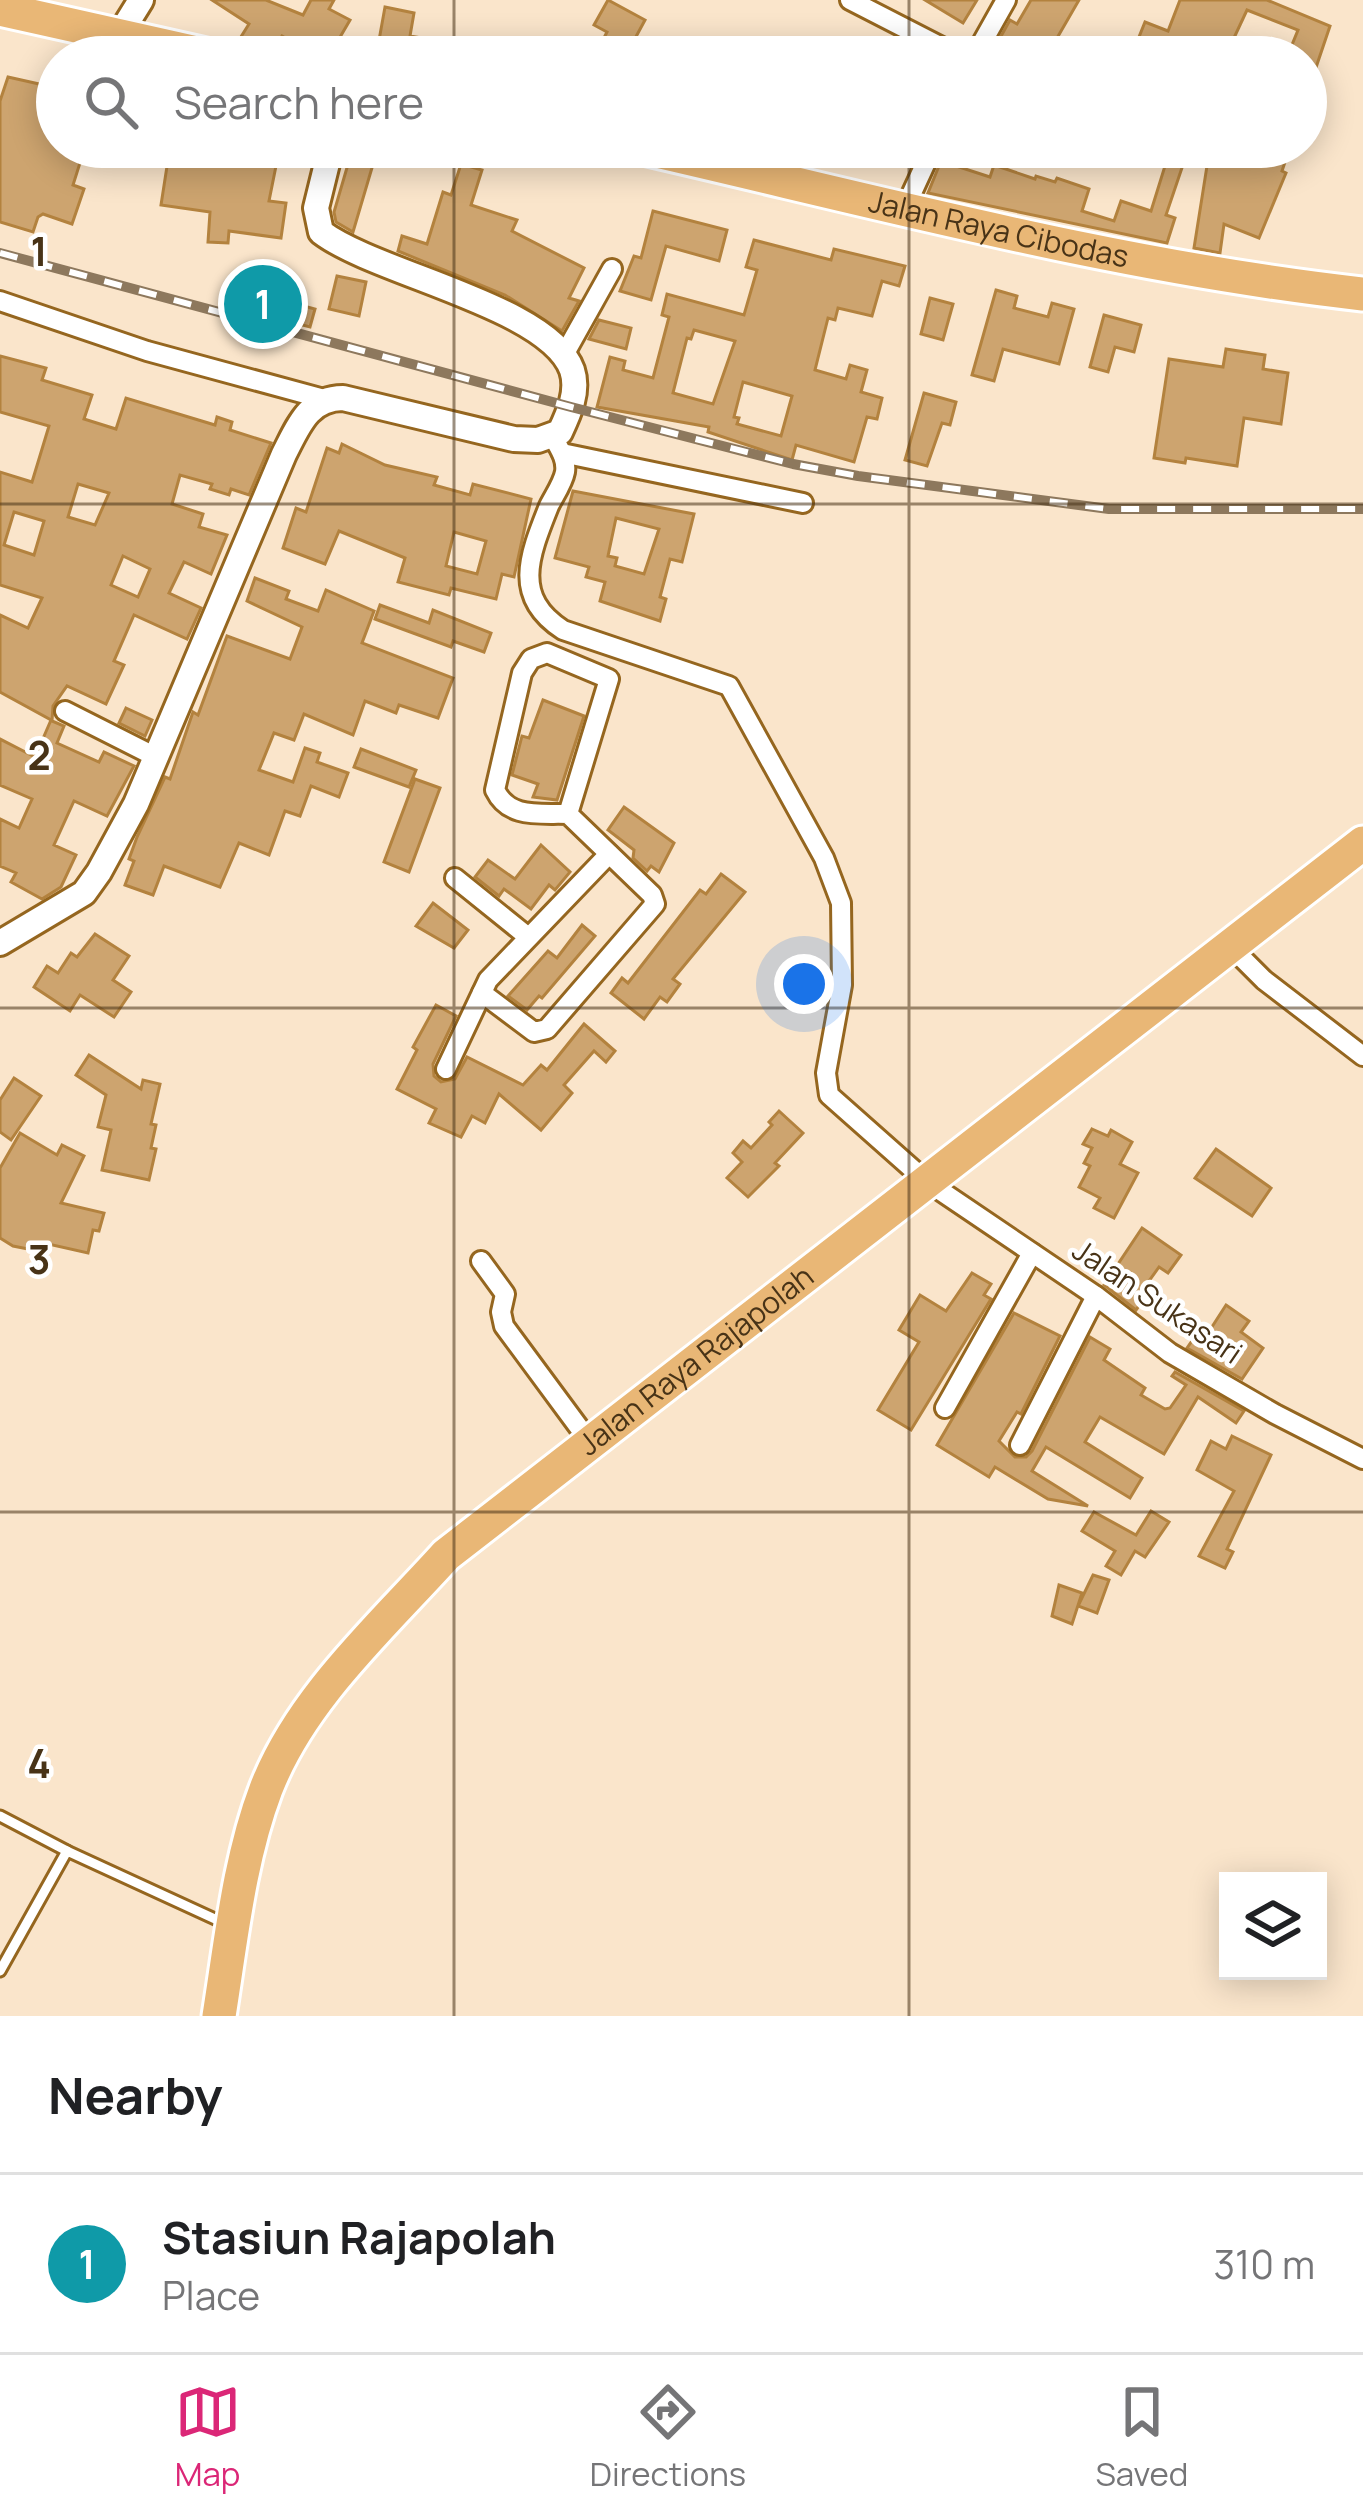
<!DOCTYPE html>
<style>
body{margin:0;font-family:Manrope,sans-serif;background:#f2f2f2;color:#202124}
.controls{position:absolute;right:36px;bottom:36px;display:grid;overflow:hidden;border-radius:0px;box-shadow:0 6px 30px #0003}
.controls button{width:108px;height:108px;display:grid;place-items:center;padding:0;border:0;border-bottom:3px solid #e0e0e0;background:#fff;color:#202124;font:60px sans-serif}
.you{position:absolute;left:804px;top:984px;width:42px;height:42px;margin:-30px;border:9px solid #fff;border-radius:50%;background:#1a73e8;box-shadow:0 0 0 18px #1a73e833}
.badge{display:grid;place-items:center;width:78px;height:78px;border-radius:50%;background:#db2777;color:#fff;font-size:39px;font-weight:700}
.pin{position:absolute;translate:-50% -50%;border:6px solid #fff;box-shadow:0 3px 12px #0006}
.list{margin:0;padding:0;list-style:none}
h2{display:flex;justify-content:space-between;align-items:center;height:156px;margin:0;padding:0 48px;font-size:51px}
h2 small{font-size:39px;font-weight:400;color:#757577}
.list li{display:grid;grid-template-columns:78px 1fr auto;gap:36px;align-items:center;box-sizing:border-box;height:180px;padding:0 48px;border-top:3px solid #e0e0e0}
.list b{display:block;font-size:45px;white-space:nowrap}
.list p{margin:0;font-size:39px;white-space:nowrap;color:#757577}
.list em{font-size:39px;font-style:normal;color:#757577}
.icon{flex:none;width:66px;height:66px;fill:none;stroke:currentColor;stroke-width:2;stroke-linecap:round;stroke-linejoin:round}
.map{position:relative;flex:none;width:1363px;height:2016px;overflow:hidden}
.search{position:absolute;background:#fff;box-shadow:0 6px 30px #0003;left:36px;right:36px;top:36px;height:132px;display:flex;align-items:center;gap:30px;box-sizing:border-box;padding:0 42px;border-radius:66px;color:#757577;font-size:45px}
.sheet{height:336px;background:#fff}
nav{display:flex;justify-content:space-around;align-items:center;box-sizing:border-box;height:168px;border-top:3px solid #e0e0e0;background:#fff;font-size:33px;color:#757577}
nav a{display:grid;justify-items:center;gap:6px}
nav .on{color:#db2777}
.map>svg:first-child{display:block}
.building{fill:#cda46f;stroke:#b3823e;stroke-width:3;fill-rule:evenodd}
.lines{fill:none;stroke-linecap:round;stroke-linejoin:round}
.lane-casing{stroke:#95661f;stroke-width:15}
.street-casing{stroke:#95661f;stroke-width:24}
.secondary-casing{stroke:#95661f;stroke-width:30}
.highway-casing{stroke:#fff;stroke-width:39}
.lane{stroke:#fff;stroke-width:9}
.street{stroke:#fff;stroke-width:18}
.secondary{stroke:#fff;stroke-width:24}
.highway{stroke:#e9b776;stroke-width:33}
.rail-casing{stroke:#8d785d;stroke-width:10}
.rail{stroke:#fff;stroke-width:6;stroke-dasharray:18;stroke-linecap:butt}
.grid{fill:none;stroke:#483317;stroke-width:3;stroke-opacity:0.55}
.labels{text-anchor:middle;stroke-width:9;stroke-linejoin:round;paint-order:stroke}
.street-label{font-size:30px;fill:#483317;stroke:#fff}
.grid-label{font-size:39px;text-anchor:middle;font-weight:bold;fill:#483317;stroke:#fff;stroke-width:9;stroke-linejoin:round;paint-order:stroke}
</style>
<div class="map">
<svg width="1363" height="2016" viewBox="0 0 1363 2016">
<rect width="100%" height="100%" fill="#fae5cb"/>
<g class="building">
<path d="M212 0H266L303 15 311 0H334L329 9 350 20 329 56 303 42 301 47 282 36 269 57 239 40 249 24Z"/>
<path d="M608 0 645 20 625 57H594L607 32 594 25Z"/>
<path d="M925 0H977L963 23Z"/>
<path d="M1031 0H1079L1053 45 1073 57H1033L1000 38 1010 20 1017 24Z"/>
<path d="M1180 0H1267L1330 26 1307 94 1306 57H1287L1298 30 1247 10 1226 55 1185 39 1178 57H1131L1145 22 1168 31Z"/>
<path d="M385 7 414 13 410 36 433 40 429 57H376Z"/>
<path d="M8 77 57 88V147H85L73 185 84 189 72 224 43 214 38 217 33 232 0 222V101Z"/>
<path d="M170 147H252L249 161 276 166 269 201 286 203 281 238 229 231 228 243 208 242 210 212 161 205Z"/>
<path d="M1157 147H1189L1166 215 1175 218 1167 243 928 193 941 161 990 177 994 165 1035 179 1036 176 1055 182 1057 178 1089 189 1082 211 1114 221 1121 201 1151 211 1165 166 1152 161Z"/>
<path d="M1210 147H1290L1282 171 1286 173 1259 238 1224 224 1220 253 1194 248Z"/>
<path d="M351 154 374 161 353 232 336 222 334 212Z"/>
<path d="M461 164 482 170 471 205 517 220 512 231 584 268 569 298 579 301 562 331 505 295 398 251 402 236 427 244 443 192 451 195Z"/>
<path d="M653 211 727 230 719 261 666 246 651 300 620 291 634 256 641 258Z"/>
<path d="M754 240 831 260 834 249 905 266 899 286 882 281 872 316 838 308 835 320 828 318 815 370 846 379 850 365 867 370 861 392 882 398 877 419 867 417 854 462 796 445 792 460 708 432 709 427 597 407 610 357 625 361 623 370 653 378 669 317 662 315 667 294 744 315 757 270 746 267ZM694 330 735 341 713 404 673 393 687 338 691 339ZM743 382 792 396 781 436 737 424 739 418 734 417Z"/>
<path d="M337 276 366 282 359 316 329 309Z"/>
<path d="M235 284 272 293 275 284 292 289 289 302 315 309 310 327 229 306Z"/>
<path d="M996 290 1017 296 1014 308 1048 317 1052 303 1074 309 1059 364 1003 349 994 381 972 375Z"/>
<path d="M930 298 953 304 943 340 921 334Z"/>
<path d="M1104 315 1141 325 1134 352 1115 347 1108 372 1090 367Z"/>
<path d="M599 320 631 328 626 349 589 339Z"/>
<path d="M1226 349 1265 355 1263 369 1288 373 1281 424 1244 418 1237 466 1186 458 1185 463 1154 458 1169 359 1223 367Z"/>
<path d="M0 356 46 368 42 380 92 395 84 419 116 429 126 398 215 425 217 417 232 422 230 430 271 443 249 495 231 489 229 495 210 489 212 484 180 475 172 504 203 514 199 527 227 535 211 574 184 562 169 593 201 608 187 639 134 615 114 661 124 665 106 704 67 686 53 706 52 721 64 726 57 743 99 762 104 752 134 766 107 816 74 801 54 845 76 855 61 887 42 899 11 882 16 873 0 866V819L19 828 32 799 0 785V739L35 757 51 720 0 692V615L28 628 42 598 0 585V472L32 482 49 426 0 412ZM78 484 109 493 95 525 68 517ZM14 512 44 521 34 555 4 545ZM123 556 150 569 138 597 111 585Z"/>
<path d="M924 393 956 402 950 425 942 423 927 466 905 460Z"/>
<path d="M342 444 385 465 437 477 434 485 470 495 473 484 531 499 514 577 502 574 496 599 451 588 449 595 398 582 405 558 339 531 325 564 283 548 296 508 306 512 327 448 339 453ZM454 532 486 541 477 574 446 566Z"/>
<path d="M573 491 694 514 682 562 670 559 660 597 666 599 660 621 600 601 605 582 586 577 589 567 555 558ZM616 518 659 529 644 574 615 566 617 558 608 556Z"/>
<path d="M255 578 289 591 286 599 318 611 326 590 374 611 362 643 453 678 438 718 399 705 396 713 365 701 353 735 304 714 294 740 274 733 259 770 293 782 305 748 320 753 317 762 348 773 339 797 311 786 300 816 285 811 269 855 239 843 220 887 164 866 153 895 125 885 134 861 129 859 137 837 165 777 170 779 193 712 198 715 227 636 290 659 302 627 247 601Z"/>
<path d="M380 605 429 623 433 610 491 633 484 652 453 641 451 647 375 619Z"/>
<path d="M543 700 584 716 557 800 533 797 538 784 512 775 522 736 529 738Z"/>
<path d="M126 708 152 720 145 736 119 723Z"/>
<path d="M361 749 416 770 409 787 354 767Z"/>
<path d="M415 779 440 788 409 872 384 862Z"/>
<path d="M624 807 674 843 659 872 651 866 647 871 633 858 634 850 608 830Z"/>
<path d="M541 845 570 872 555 890 549 885 531 909 504 889 499 896 475 877 488 860 515 879Z"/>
<path d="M721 874 745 892 673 979 680 984 667 1002 660 997 644 1019 611 993 622 978 628 983 700 890 706 894Z"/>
<path d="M433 903 468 930 454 948 416 926Z"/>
<path d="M582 925 595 936 542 998 539 996 527 1010 508 996 548 951 557 958Z"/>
<path d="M95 934 129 956 113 980 131 992 114 1017 80 995 70 1011 34 987 47 966 58 973 71 953 77 957Z"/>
<path d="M436 1005 456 1016 433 1064 434 1076 441 1082 455 1079 467 1057 523 1085 541 1065 547 1070 584 1024 615 1051 606 1062 594 1051 564 1085 572 1093 541 1130 499 1094 485 1123 472 1116 461 1137 429 1123 436 1109 397 1089 417 1050 413 1047Z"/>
<path d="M89 1055 141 1089 143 1080 160 1084 151 1124 156 1125 151 1148 156 1149 149 1180 102 1170 111 1130 98 1127 106 1095 76 1075Z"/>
<path d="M14 1078 41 1096 11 1140 0 1132V1100Z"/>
<path d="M779 1111 803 1133 775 1163 779 1166 748 1197 727 1178 742 1162 733 1153 743 1141 751 1148 772 1125 769 1122Z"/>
<path d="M1092 1129 1108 1136 1111 1130 1132 1142 1120 1164 1138 1173 1114 1218 1094 1208 1100 1198 1079 1187 1090 1166 1084 1163 1092 1148 1083 1144Z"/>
<path d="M20 1133 57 1155 62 1145 84 1156 61 1203 104 1213 99 1231 93 1230 88 1253 44 1243 43 1252 13 1246 0 1238V1168Z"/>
<path d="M1216 1149 1271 1188 1252 1216 1195 1178Z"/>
<path d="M1142 1228 1181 1255 1168 1273 1159 1267 1139 1295 1144 1299 1136 1310 1104 1285Z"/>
<path d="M972 1273 991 1284 984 1295 991 1299 911 1430 878 1410 919 1342 899 1330 920 1295 946 1311Z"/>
<path d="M1226 1305 1249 1321 1241 1332 1263 1348 1242 1379 1187 1348 1201 1328 1208 1333Z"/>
<path d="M1014 1313 1060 1336 1021 1414 1017 1412 999 1441 1015 1457H1026L1032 1451 1090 1337 1110 1349 1104 1360 1145 1388 1141 1395 1165 1409 1170 1408 1186 1385 1172 1376 1175 1372 1244 1411 1236 1423 1198 1397 1164 1454 1100 1417 1085 1442 1142 1478 1130 1498 1046 1447 1032 1471 1088 1506 1048 1499 995 1467 989 1477 937 1445Z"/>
<path d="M1232 1436 1271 1455 1227 1549 1233 1552 1225 1568 1199 1556 1234 1491 1197 1470 1211 1441 1226 1449Z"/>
<path d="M1151 1511 1169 1522 1145 1557 1135 1551 1121 1575 1106 1566 1115 1551 1082 1531 1094 1512 1136 1535Z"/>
<path d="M1093 1575 1109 1580 1097 1613 1078 1606Z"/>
<path d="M1059 1585 1082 1593 1072 1624 1052 1616Z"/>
</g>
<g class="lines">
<g class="lane-casing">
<g id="lane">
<path d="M0 1816 67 1851"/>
<path d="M0 1971 67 1851 228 1925"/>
</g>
</g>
<g class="street-casing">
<g id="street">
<path d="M850 0 961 57"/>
<path d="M974 57 1006 0"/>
<path d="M905 208 933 147"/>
<path d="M0 301 147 351 324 399"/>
<path d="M564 355 612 269"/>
<path d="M553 437C559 448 567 459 565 472 563 483 554 496 549 506 529 556 512 597 563 630L729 686 824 858 841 903 842 985 826 1073 829 1095 926 1181 1096 1296 1170 1353 1275 1414 1363 1459"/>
<path d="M562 453 803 503"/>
<path d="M65 711 156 757"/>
<path d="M455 878 527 936"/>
<path d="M1230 946 1264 980 1363 1056"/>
<path d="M482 993 534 1032 547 1029 655 904 652 895 568 814C539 813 509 819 495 790L522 673 531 659 547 653 609 679 568 814"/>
<path d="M446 1069 488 980 609 854"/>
<path d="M481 1261 505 1294 501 1312 504 1326 589 1441"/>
<path d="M945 1408 1032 1253"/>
<path d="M1020 1445 1096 1296"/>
</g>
</g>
<g class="secondary-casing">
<g id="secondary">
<path d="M120 34 141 0"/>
<path d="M0 943 84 893 99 872 136 804 284 454C298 427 308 398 343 398L514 439 538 440 560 432C569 413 579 391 572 370 549 306 376 274 321 232L316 208 331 147"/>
</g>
</g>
<g class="highway-casing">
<g id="highway">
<path d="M0 9 215 57"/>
<path id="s1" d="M639 147C879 202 1118 267 1363 294"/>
<path id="s2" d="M219 2016C231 1941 239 1860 266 1789 301 1698 382 1626 446 1555L1363 843"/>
</g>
</g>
<use href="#lane" class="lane"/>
<use href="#street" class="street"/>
<use href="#secondary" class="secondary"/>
<use href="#highway" class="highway"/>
<g class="rail-casing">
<path id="rail" d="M0 253 571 407 793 464 858 476 1109 509H1363"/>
</g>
<use href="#rail" class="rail"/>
</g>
<path class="grid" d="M454 0V57M909 0V57M454 147V2016M909 147V2016M0 504H1363M0 1008H1363M0 1512H1363"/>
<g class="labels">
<g class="street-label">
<text dy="10" stroke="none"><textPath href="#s1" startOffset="369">Jalan Raya Cibodas</textPath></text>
<text transform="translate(1157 1302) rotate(34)" y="10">Jalan Sukasari</text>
<text dy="10" stroke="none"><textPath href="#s2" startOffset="846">Jalan Raya Rajapolah</textPath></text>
</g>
</g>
<g class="grid-label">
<text x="39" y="266">1</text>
<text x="39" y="770">2</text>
<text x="39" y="1274">3</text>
<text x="39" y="1778">4</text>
</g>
</svg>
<div class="controls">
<button><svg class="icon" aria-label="layers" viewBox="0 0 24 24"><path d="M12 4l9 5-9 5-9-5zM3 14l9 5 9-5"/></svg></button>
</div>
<div class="you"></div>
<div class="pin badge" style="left:263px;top:304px;background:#0f9aa8">1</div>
<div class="search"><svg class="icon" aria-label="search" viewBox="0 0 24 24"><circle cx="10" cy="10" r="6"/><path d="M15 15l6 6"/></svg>Search here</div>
</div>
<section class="sheet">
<h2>Nearby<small></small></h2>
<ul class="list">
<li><span class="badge" style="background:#0f9aa8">1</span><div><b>Stasiun Rajapolah</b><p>Place</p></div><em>310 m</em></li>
</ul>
</section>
<nav>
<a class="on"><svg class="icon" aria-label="map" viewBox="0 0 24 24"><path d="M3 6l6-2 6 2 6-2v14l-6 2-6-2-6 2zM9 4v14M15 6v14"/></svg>Map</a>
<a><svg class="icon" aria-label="directions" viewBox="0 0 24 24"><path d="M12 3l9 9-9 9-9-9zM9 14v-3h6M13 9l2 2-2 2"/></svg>Directions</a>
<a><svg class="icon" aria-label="saved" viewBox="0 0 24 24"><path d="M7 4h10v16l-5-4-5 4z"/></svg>Saved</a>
</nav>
